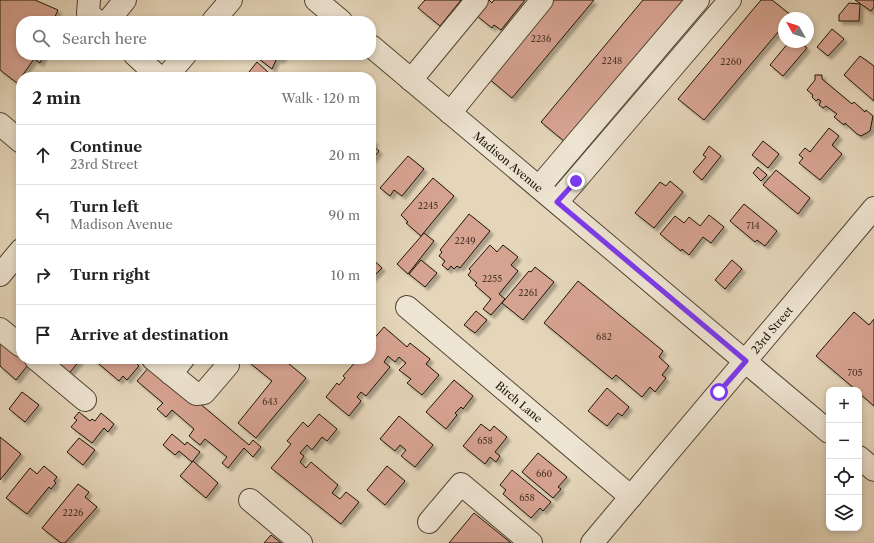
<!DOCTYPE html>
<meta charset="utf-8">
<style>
body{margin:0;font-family:"Libre Caslon Text",serif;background:#f6f6f6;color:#222}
.controls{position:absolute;right:12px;bottom:12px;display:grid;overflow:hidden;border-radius:8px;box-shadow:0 2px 6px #0003}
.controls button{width:36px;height:36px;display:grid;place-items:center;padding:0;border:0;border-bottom:1px solid #e0e0e0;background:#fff;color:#222;font:20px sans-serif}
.compass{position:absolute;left:778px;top:12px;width:36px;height:36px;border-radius:50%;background:#fff;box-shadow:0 2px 6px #0003;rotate:309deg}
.stop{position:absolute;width:12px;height:12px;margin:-9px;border:3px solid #7c3aed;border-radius:50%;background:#fff}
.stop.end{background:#7c3aed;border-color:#fff;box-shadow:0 1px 4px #0008}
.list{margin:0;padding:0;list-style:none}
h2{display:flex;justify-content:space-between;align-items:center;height:52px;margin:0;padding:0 16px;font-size:17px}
h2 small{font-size:13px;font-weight:400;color:#767676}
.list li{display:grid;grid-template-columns:26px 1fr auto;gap:12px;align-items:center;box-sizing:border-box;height:60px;padding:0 16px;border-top:1px solid #e0e0e0}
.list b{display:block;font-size:15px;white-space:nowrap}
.list p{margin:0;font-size:13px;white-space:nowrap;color:#767676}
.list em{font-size:13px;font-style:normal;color:#767676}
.icon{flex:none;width:22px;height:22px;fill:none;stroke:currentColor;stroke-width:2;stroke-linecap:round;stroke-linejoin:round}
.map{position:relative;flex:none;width:874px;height:543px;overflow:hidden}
.search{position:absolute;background:#fff;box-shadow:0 2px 6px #0003;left:16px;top:16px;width:360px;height:44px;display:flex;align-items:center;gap:10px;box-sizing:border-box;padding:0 14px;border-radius:16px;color:#767676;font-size:15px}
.panel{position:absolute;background:#fff;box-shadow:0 2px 6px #0003;left:16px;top:72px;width:360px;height:292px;border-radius:16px}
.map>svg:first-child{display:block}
.building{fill:#d7a391;stroke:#1e1509;filter:url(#shadow)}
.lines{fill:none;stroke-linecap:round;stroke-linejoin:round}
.minor-casing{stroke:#504535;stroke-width:24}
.minor{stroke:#eee4d2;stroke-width:22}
.route{stroke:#7c3aed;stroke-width:5}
.labels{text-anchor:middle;stroke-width:3;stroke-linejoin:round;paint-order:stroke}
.number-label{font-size:9px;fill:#4c382b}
.street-label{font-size:11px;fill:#1e1509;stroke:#eee4d2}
</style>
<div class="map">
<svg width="874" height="543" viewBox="0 0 874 543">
<defs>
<filter id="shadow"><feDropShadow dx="3.5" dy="3.5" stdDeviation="1" flood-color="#0004"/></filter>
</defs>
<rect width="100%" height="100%" fill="#e5d6ba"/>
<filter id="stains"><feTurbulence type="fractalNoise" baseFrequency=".005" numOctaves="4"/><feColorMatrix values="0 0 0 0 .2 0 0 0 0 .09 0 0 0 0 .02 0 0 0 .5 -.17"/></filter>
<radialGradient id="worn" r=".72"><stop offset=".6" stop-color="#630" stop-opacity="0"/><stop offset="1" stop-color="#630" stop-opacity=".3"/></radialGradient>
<g class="building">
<path d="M0 0H35L58 10 53 21H21V55H44L40 63 34 59 17 83 0 70Z"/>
<path d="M425 0H461L440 26 418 8Z"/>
<path d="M489 0 492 3 494 0H525L501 30 494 25 492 28 477 16Z"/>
<path d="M554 0H594L512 98 488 78Z"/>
<path d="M643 0H684L565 142 541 122Z"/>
<path d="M761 0H772L792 16 784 18V25L704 120 678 99Z"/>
<path d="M855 0H874V7L871 11Z"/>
<path d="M849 3 860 4 859 21H839V15Z"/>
<path d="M832 29 844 39 828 56 817 47Z"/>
<path d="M789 42H800L807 48 783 76 770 65Z"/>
<path d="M254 55H285L280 60 277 58 272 69Z"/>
<path d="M860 56 874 66V101L844 75Z"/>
<path d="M257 62 271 75 269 77H254L249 72Z"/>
<path d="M815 75H822V79L852 104 854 102 865 112 866 110 873 116 870 131 861 136 857 134 845 123 844 125 834 117 837 114 826 106 823 108 819 105 821 101 818 99 816 101 812 97 813 95 807 90 815 80Z"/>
<path d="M829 128 839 136 832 145 842 154 820 180 799 163 803 158 799 155 805 148 810 152Z"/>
<path d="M371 139 375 142 372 145 379 151 371 161Z"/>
<path d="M763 141 779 154 768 168 752 155Z"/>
<path d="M709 146 721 156 702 180 693 172 706 157 703 155Z"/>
<path d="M408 156 424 169 402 196 394 190 390 196 380 188Z"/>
<path d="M758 167 767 175 761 181 753 173Z"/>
<path d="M776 170 810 198 798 214 763 185Z"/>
<path d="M433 178 454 196 421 236 406 223 408 222 401 215Z"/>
<path d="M670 181 683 192 654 228 635 213 660 182 666 186Z"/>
<path d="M744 204 777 231 765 246 757 240 755 242 730 221Z"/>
<path d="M469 214 490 231 460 268 457 266 454 269 451 266 448 270 442 265 445 261 439 256 442 252 440 250Z"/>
<path d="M709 215 724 227 711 243 703 237 689 255 682 249 681 251 660 234 675 216 684 223 689 217 700 226Z"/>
<path d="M424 233 434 241 408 274 397 264Z"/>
<path d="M490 245 497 252 503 245 518 257 511 265 518 271 499 294 505 299 491 315 483 309 491 299 475 285 477 283 468 275 471 271 469 269Z"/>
<path d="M371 258 382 268 371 279Z"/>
<path d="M421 260 437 273 425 287 409 274Z"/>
<path d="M732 260 742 269 725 289 715 280Z"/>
<path d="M535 267 554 282 523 320 502 303 529 271 531 272Z"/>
<path d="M578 281 663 351 659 357 669 366 662 375 666 378 655 392 650 387 642 397 616 375 612 379 544 323Z"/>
<path d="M476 311 487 320 475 333 464 325Z"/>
<path d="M854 312 869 325 874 319V406L859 393V390H856L816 356Z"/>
<path d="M384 327 407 347 410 343 430 359 426 364 439 375 422 395 407 383 411 379 399 370 406 363 399 357 395 362 388 356 384 362 390 367 366 396 361 392 357 397 361 401 349 416 326 397 337 383 339 385 345 378 343 376 358 359H371V342Z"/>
<path d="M0 343 21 351V359L32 360 16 380 0 366Z"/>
<path d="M45 359H81L66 377Z"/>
<path d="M93 359H137L135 362 139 366 127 380 123 376 119 381Z"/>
<path d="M245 359H283L306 378 256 438 238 423 272 381Z"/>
<path d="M150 366 160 370 249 445 253 440 261 447 253 457 244 448 228 468 222 463 227 457 205 439 200 445 189 436 194 429 172 410 166 417 157 409 163 403 137 381Z"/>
<path d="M454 380 473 396 463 409 461 407 455 413 457 415 446 429 426 412Z"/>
<path d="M607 388 629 407 622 416 618 413 607 426 588 411Z"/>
<path d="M22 392 39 405 25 422 9 409Z"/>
<path d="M79 412 90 421 92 419 95 421 101 413 114 424 108 432 104 428 92 443 71 427 77 420 74 418Z"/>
<path d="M319 414 337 429 327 441 322 437 312 450 307 445 300 453 304 456 300 462 306 468 311 462 338 485 332 493 340 499 346 492 359 502 341 524 271 468 291 444 287 441 303 422 308 427Z"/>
<path d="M399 416 433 445 415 467 401 456 406 450 400 445 395 451 380 439Z"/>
<path d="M481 424 490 431 494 426 507 437 495 452 500 456 496 462 490 457 485 464 463 446Z"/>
<path d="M172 434 185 445 187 442 200 452 192 462 179 451 175 455 163 445Z"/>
<path d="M0 437 21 454 0 480Z"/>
<path d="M79 438 95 450 83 465 67 452Z"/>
<path d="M538 453 567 477 558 487 561 489 553 498 522 472Z"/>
<path d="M193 461 218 483 206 498 180 476Z"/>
<path d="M44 466 57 477 54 481 56 483 51 489 49 487 27 514 6 498 30 468 37 474Z"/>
<path d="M387 466 405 481 385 505 367 490Z"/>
<path d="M512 470 551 502 543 511 540 508 531 518 503 494 506 490 500 485Z"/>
<path d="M78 484 89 492 85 497 97 507 65 543H61L42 528Z"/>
<path d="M474 513 511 543H449Z"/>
<path d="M271 535 281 543H264Z"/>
</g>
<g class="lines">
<g class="minor-casing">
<g id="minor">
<path d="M89 0 88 13 97 21"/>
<path d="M316 0 341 21"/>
<path d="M108 21 125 0"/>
<path d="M213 21 231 0"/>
<path d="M371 46 829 432"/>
<path d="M135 55 159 77"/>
<path d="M166 77 185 55"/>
<path d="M411 80 477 0"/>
<path d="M450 113 542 0"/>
<path d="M0 124 21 142"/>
<path d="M539 187 698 0"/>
<path d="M557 202 730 0"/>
<path d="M0 275 21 250"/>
<path d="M407 307 631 497"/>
<path d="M0 329 21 346"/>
<path d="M36 359 85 400"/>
<path d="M153 359 196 394 204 393 228 365 226 359"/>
<path d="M171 374 183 359"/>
<path d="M859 457 874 470"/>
<path d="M250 500 301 543"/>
<path d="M429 522 461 484 531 543"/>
<path d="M592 543 874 208"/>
</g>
</g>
<use href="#minor" class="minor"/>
</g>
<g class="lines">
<path class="route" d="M576 181 557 202 746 361 719 392"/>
</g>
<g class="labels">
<g class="number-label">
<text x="541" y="42">2236</text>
<text x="612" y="64">2248</text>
<text x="731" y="65">2260</text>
<text x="428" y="209">2245</text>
<text x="753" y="229">714</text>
<text x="465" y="244">2249</text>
<text x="492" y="282">2255</text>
<text x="528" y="296">2261</text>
<text x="604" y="340">682</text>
<text x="855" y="376">705</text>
<text x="270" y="405">643</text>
<text x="485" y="444">658</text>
<text x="544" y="477">660</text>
<text x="527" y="501">658</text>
<text x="73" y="516">2226</text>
</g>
<g class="street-label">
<text transform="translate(508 162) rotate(40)" y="4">Madison Avenue</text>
<text transform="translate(772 330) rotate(-50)" y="4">23rd Street</text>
<text transform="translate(519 402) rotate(40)" y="4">Birch Lane</text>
</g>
</g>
<rect width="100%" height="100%" filter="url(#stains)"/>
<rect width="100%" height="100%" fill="url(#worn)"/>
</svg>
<div class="controls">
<button>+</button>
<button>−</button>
<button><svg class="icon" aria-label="locate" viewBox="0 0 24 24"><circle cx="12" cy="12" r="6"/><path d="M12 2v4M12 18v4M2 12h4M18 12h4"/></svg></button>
<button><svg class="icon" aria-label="layers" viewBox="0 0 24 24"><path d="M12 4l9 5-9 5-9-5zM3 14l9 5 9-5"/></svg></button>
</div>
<svg class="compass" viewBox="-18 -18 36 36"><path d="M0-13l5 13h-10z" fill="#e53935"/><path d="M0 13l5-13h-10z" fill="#767676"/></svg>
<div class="stop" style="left:719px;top:392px"></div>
<div class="stop end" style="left:576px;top:181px"></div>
<div class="search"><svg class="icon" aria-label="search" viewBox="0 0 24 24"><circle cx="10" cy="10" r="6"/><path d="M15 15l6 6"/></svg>Search here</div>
<section class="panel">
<h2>2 min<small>Walk · 120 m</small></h2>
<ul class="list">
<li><svg class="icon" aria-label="ahead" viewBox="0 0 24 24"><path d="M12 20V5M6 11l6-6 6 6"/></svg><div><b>Continue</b><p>23rd Street</p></div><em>20 m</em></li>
<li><svg class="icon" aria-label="left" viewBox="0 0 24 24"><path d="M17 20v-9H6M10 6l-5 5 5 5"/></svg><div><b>Turn left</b><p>Madison Avenue</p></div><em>90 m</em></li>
<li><svg class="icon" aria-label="right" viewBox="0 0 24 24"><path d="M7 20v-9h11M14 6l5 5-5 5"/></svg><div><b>Turn right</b></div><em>10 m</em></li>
<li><svg class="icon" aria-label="arrive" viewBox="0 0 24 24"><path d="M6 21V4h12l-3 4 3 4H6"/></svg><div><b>Arrive at destination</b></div></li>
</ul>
</section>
</div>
